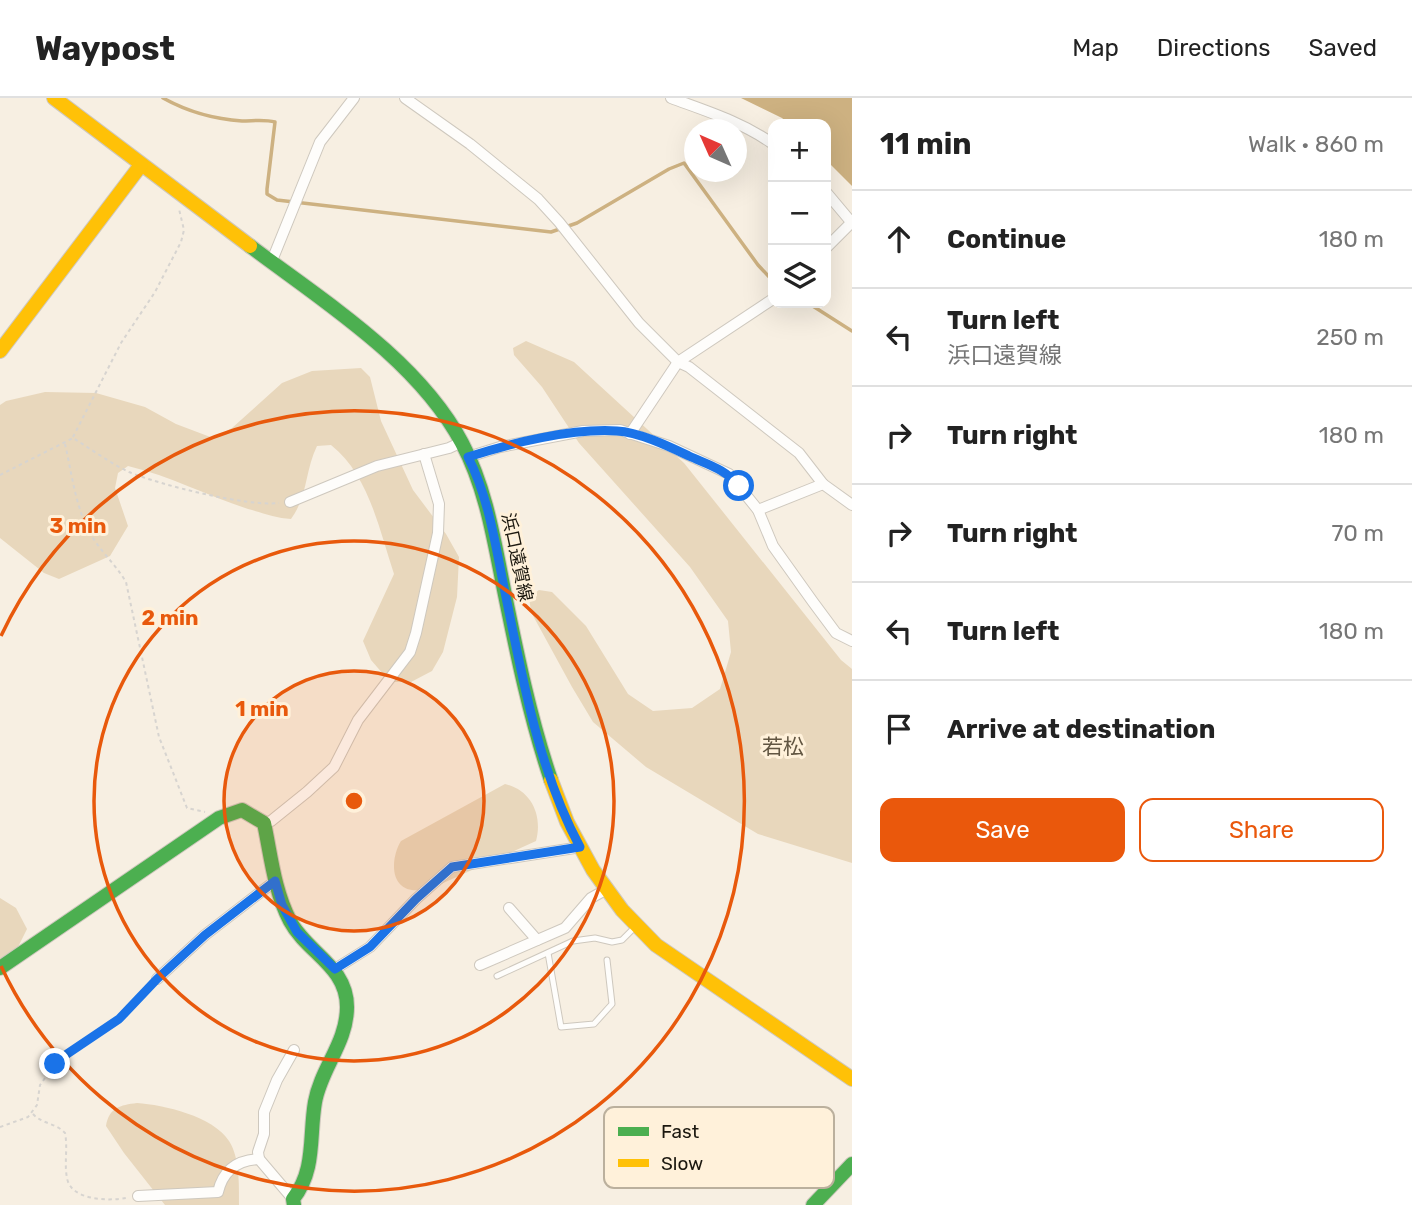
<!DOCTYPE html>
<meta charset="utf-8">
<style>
body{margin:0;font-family:Rubik,"Noto Sans JP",sans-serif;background:#f2f2f2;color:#222}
.controls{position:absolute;right:21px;top:21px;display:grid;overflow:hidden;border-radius:14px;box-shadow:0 7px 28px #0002}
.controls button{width:63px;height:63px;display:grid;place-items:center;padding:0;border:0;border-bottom:2px solid #e0e0e0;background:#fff;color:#222;font:35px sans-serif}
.compass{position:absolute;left:684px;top:21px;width:63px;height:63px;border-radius:50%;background:#fff;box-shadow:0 7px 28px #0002;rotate:315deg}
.stop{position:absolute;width:21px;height:21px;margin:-16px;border:5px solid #1a73e8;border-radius:50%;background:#fff}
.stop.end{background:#1a73e8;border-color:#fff;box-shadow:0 2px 7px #0008}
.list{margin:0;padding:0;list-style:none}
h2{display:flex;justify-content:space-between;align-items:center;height:91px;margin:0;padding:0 28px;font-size:30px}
h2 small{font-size:23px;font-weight:400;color:#767676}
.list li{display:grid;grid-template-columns:46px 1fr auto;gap:21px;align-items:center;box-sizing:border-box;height:98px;padding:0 28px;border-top:2px solid #e0e0e0}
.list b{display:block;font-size:26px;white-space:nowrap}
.list p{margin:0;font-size:23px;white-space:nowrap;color:#767676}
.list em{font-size:23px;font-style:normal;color:#767676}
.actions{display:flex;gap:14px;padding:21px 28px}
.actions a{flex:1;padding:16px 0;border:2px solid #ea580c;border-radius:14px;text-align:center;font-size:24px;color:#ea580c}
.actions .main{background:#ea580c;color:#fff}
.icon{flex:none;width:38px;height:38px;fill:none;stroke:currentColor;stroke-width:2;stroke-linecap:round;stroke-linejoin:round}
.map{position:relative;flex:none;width:852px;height:1107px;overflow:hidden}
header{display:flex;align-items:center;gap:42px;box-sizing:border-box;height:98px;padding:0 35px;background:#fff;border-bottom:2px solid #e0e0e0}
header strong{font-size:33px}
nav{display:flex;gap:38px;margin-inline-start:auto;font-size:24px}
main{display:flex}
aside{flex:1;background:#fff}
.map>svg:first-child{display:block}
.green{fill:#e8d7bc}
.water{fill:#cdb181}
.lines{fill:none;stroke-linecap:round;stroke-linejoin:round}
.stream{stroke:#cdb181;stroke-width:3.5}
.lane-casing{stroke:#cec8be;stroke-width:7}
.street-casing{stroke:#cec8be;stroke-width:12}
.fast-casing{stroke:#cec8be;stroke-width:16}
.slow-casing{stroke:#cec8be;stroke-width:16}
.path{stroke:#d7d4d0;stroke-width:2;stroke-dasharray:3.5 3.5;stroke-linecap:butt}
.lane{stroke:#fefdfb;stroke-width:5}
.street{stroke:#fefdfb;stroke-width:10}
.fast{stroke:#4caf50;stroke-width:14}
.slow{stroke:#ffc107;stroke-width:14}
.route{stroke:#1a73e8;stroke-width:9}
.ring{fill:none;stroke:#e8590c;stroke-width:3.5}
.labels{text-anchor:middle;stroke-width:6;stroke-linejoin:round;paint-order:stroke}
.street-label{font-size:18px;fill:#1c180f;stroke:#fff1da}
.quarter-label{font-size:21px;fill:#615541;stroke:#fff1da}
.key{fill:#fff1da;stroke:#bbb09d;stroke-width:2}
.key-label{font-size:19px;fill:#1c180f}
.centre{fill:#e8590c;stroke:#fff1da;stroke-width:3.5}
.ring-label{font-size:21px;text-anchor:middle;font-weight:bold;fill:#e8590c;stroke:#fff1da;stroke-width:6;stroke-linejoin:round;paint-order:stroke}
</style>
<header>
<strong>Waypost</strong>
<nav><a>Map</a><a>Directions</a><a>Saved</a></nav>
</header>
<main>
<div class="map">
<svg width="852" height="1107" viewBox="0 0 852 1107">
<rect width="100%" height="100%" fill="#f7efe2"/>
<g class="green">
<path d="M526 243 574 264 684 365 841 562 852 571V765L758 736 646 669 593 624 572 589 531 514 529 499 539 492 552 494 586 528 628 596 653 613 692 610 720 591 731 554 728 523 690 469 579 345 542 289 514 257 513 250Z"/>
<path d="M361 270 370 279 381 323 413 392 446 436 459 459 457 499 443 554 432 573 411 584H390L371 562 363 543 394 476C379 431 369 377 331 347L317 348C305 372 308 398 291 421 276 420 263 415 248 411 208 398 170 378 128 368L118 375 115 390 128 428 110 458 59 481 44 475 0 440V307L6 303 45 294 96 295 145 309 176 326 213 340 232 330 282 285 312 273Z"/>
<path d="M505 686C531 692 543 717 536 743L430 791C424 791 417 793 412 792 388 788 392 757 401 743Z"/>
<path d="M0 800 16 810 27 831 18 849 0 866Z"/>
<path d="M137 1005C164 1007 213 1018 229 1043 240 1060 239 1088 239 1107H165L124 1055 106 1028C109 1010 120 1007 137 1005Z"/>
</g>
<path class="water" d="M741 0H852V88L826 62V26H789L782 20Z"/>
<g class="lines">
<g class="stream">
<path d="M163 0C188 14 213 21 242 23 253 23 264 21 275 24L267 91V96L277 102 551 134 577 125 669 71 684 65 758 167 773 183"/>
<path d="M808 205 852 233"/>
</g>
<g class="lane-casing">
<g id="lane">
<path d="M548 855 561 929 594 926 612 906 607 862"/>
<path d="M497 878 573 843 595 840 612 844 622 842 637 827"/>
</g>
</g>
<g class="street-casing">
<g id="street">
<path d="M405 0 470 46 538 101 559 124 639 225 678 264 689 269 799 355 823 386 852 407"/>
<path d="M671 0C706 13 742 24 773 46"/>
<path d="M826 94 852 125"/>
<path d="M826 150 851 125"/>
<path d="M271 165 320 44 354 0"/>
<path d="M630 336 678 264 773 201"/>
<path d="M468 359 500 349 583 333 620 332 669 348 729 376 758 412 773 448 813 504 836 535 852 543"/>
<path d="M290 404 377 368 449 350 462 344"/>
<path d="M758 412 823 386"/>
<path d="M264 725 271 723 307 694 334 669 358 622 410 554 416 535 438 435 439 406 424 356"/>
<path d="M509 810 537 842"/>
<path d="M480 867 565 830 591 800 607 791"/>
<path d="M335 871 370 849 416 801 452 769 581 749"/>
<path d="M157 881 205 837 275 783"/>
<path d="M259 1061 258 1054 264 1036V1014L277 982 294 952"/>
<path d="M138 1098 218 1094C223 1072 238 1062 259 1061L293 1101"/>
</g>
</g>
<g class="fast-casing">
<g id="fast">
<path d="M250 148C323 203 418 262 462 345 486 390 494 442 504 492 517 556 530 620 551 682"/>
<path d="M0 870 219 720 242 712 264 725C271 758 274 792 290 823 307 855 347 868 347 909 347 945 321 970 315 1004 309 1038 316 1072 293 1101L294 1107"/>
<path d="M813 1107 852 1066"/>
</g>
</g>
<g class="slow-casing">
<g id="slow">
<path d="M54 0 250 148"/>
<path d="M0 253 141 67"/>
<path d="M551 682 567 724 593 772 622 812 656 847 852 981"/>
</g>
</g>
<g class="path">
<path d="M73 339 121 245 155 194 181 144 184 132 179 111"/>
<path d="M65 346C72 376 76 414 93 440 103 456 116 467 126 484L159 639 187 710 205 714"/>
<path d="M0 377 73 340C91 351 110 365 129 374 160 387 248 409 279 405"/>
<path d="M33 1016C42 1026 56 1025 65 1035 68 1050 64 1065 67 1080 71 1103 109 1103 126 1100"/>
<path d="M0 1029 28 1019 37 1007 40 987 55 966 67 955 119 921 148 890"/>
</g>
<use href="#lane" class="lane"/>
<use href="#street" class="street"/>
<use href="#fast" class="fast"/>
<use href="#slow" class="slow"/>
</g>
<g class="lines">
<path class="route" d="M55 966 67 956 119 921 157 881 205 837 275 783 282 807 297 834 335 871 370 849 416 801 452 769 580 749C539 673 523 583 506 499 496 452 490 402 468 359 511 345 572 330 617 333 639 334 670 349 689 358 709 367 725 371 739 388"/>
</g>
<circle cx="354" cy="703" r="130" fill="#e8590c" fill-opacity=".12"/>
<g class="ring">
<circle cx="354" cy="703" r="130"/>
<circle cx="354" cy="703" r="260"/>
<path d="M1 538A390 390 0 1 1 1 868"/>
</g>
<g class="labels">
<g class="street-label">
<text transform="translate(517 459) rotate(78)" y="6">浜口遠賀線</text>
</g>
<g class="quarter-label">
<text x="783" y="656">若松</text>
</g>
</g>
<rect x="604" y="1009" width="230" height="81" rx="10" class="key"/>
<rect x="618" y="1029" width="31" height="9" fill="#4caf50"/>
<rect x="618" y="1061" width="31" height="8" fill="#ffc107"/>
<g class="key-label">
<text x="661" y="1040">Fast</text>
<text x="661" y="1072">Slow</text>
</g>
<circle cx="354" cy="703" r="10" class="centre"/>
<g class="ring-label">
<text x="78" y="435">3 min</text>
<text x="170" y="527">2 min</text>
<text x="262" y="618">1 min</text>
</g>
</svg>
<div class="controls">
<button>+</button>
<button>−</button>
<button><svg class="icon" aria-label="layers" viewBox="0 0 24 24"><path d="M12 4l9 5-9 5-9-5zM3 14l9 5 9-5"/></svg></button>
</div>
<svg class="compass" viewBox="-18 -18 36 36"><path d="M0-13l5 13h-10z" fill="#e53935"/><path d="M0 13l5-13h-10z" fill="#767676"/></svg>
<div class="stop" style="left:739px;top:388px"></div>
<div class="stop end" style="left:55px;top:966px"></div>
</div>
<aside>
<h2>11 min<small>Walk · 860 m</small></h2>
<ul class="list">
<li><svg class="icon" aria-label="ahead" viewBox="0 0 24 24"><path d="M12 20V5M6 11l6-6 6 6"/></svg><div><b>Continue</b></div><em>180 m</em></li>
<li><svg class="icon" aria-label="left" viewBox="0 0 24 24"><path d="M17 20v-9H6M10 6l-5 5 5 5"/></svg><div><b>Turn left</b><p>浜口遠賀線</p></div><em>250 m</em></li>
<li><svg class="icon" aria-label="right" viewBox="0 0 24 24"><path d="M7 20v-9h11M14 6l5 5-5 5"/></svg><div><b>Turn right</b></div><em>180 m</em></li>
<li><svg class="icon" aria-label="right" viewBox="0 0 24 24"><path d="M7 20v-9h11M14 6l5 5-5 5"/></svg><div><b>Turn right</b></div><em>70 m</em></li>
<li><svg class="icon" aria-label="left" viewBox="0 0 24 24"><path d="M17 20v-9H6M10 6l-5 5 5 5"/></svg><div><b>Turn left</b></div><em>180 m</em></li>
<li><svg class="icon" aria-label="arrive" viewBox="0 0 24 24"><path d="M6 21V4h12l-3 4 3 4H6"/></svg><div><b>Arrive at destination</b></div></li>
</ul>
<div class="actions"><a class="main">Save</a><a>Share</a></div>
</aside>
</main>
